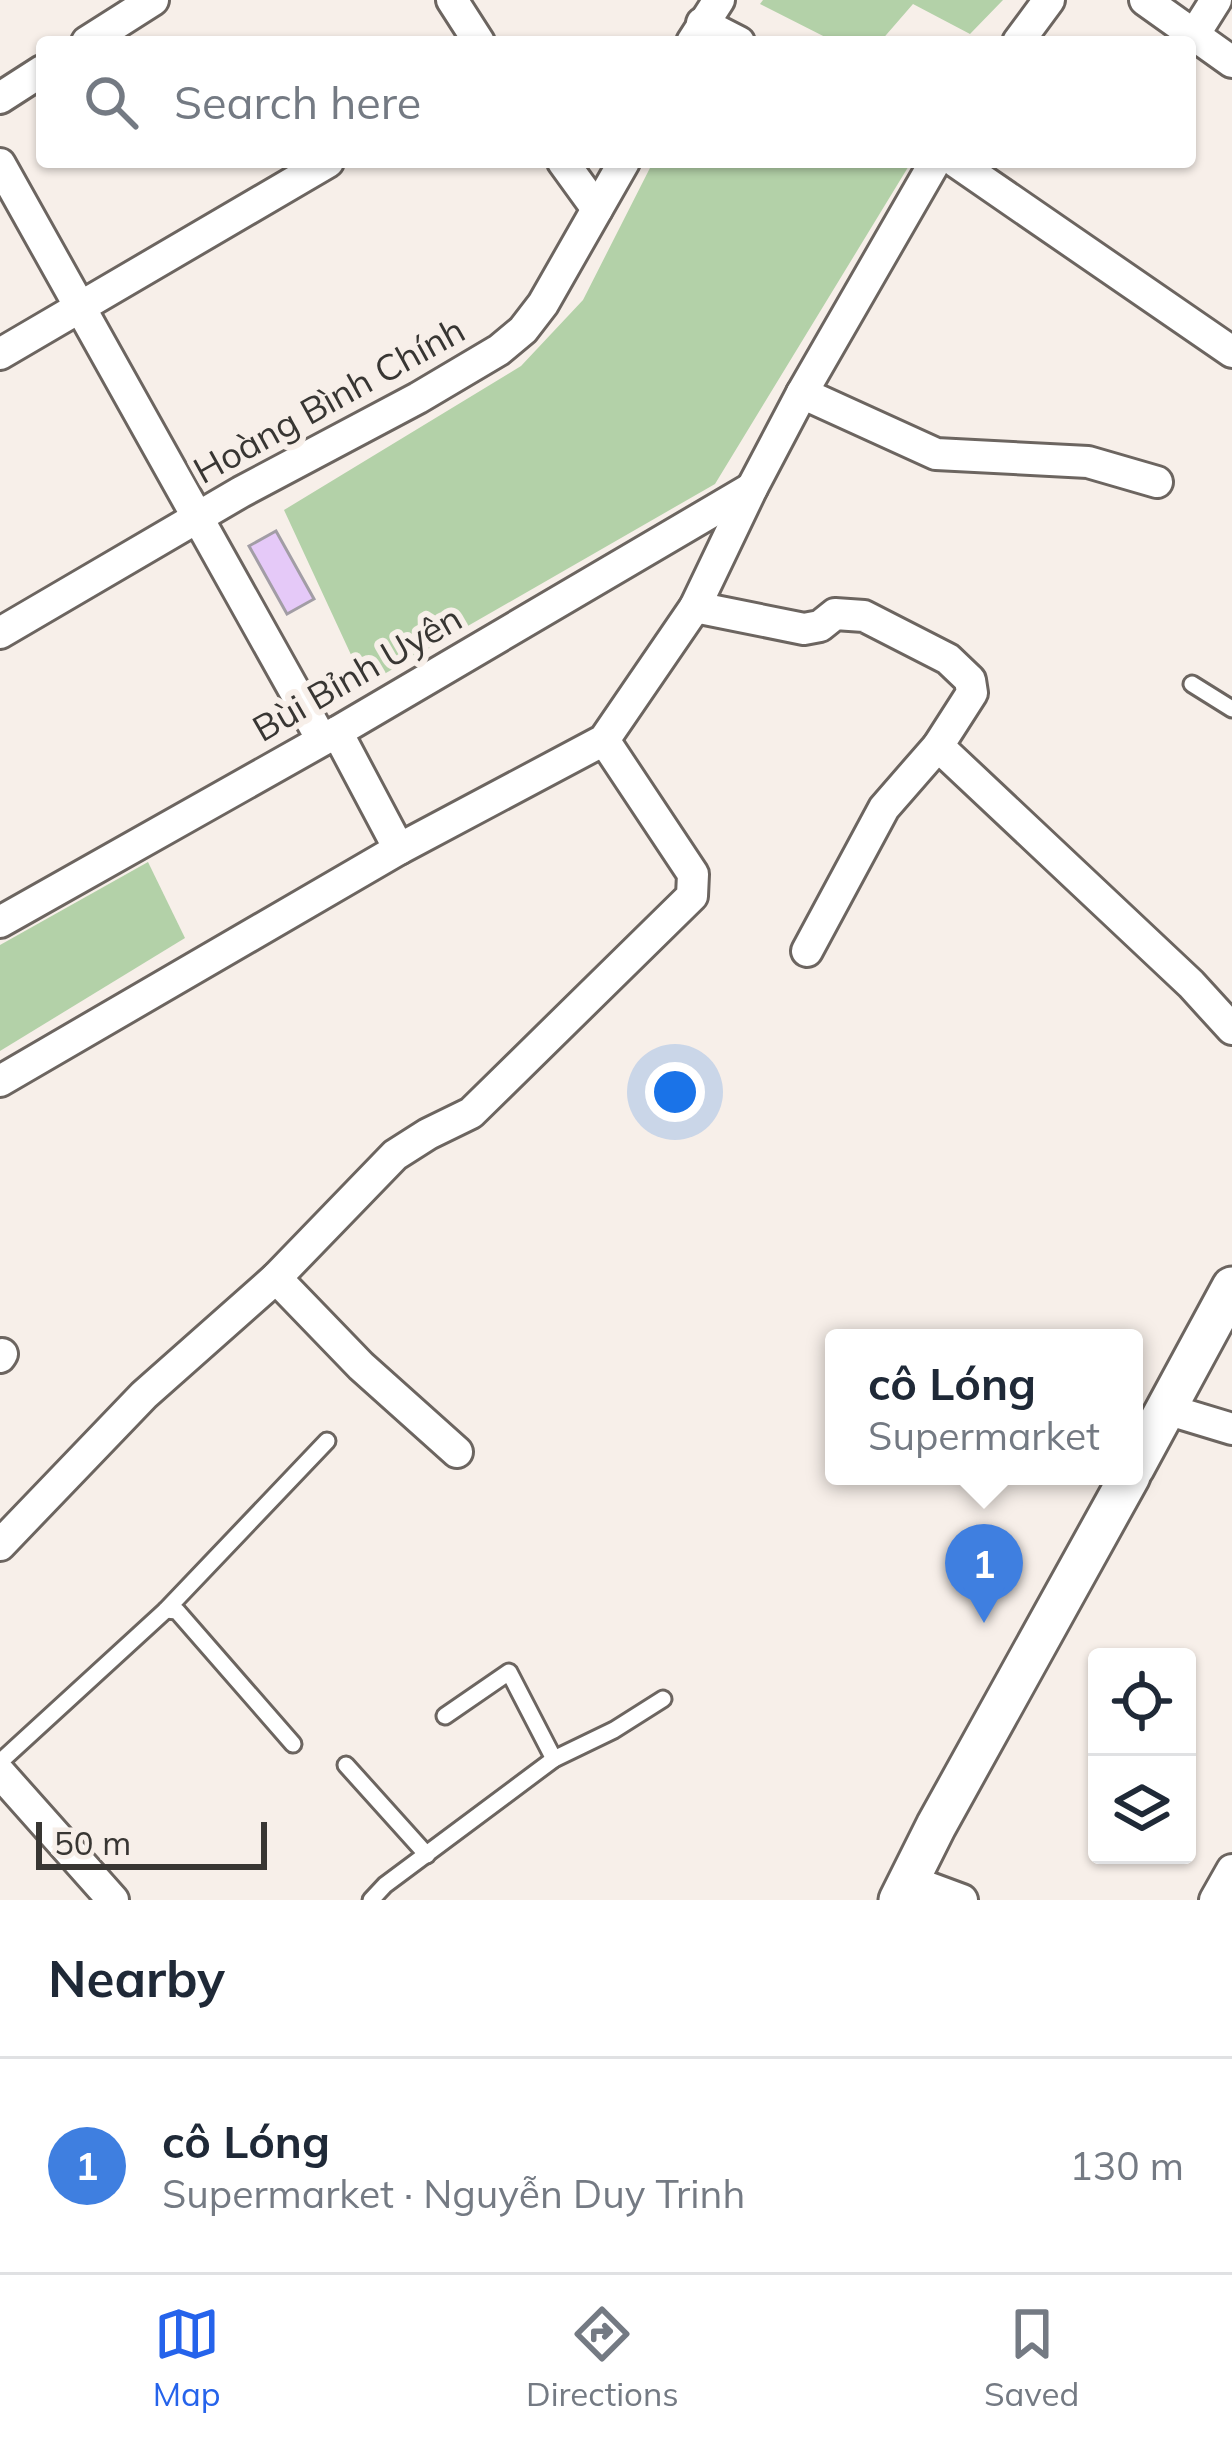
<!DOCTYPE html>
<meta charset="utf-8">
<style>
body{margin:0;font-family:Mulish,sans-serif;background:#f6f6f7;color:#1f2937}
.controls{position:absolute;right:36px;bottom:36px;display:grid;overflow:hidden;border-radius:12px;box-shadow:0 3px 9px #0004}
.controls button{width:108px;height:108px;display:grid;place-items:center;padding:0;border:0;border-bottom:3px solid #e0e1e3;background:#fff;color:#1f2937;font:60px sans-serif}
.scale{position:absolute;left:36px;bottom:30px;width:231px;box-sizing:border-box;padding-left:12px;border:6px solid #383633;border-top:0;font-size:33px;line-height:42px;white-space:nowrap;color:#383633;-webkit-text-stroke:9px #f7efe9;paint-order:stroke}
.you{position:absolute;left:675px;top:1092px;width:42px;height:42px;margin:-30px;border:9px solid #fff;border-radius:50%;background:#1a73e8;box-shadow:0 0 0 18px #1a73e833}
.badge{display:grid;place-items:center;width:78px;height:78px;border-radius:50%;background:#2563eb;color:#fff;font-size:39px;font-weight:700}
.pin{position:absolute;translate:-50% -99px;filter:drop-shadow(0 3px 6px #0008)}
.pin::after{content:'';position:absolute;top:63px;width:42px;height:36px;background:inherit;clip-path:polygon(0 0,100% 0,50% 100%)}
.popup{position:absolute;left:825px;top:1329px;width:318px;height:156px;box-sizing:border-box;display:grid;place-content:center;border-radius:12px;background:#fff;filter:drop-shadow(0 3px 9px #0005);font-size:39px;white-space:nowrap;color:#747a83}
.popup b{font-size:45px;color:#1f2937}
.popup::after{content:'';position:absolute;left:50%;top:100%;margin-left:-24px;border:24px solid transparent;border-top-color:#fff}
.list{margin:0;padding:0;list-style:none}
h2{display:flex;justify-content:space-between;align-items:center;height:156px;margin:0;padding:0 48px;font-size:51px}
h2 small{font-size:39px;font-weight:400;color:#747a83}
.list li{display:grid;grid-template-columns:78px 1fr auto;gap:36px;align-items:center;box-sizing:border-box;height:216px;padding:0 48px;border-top:3px solid #e0e1e3}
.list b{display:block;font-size:45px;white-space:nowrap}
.list p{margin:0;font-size:39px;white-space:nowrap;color:#747a83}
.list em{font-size:39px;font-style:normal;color:#747a83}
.icon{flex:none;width:66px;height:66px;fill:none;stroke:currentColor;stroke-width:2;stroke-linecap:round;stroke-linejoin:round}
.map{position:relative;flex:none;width:1232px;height:1900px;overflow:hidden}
.search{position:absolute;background:#fff;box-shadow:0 3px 9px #0004;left:36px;right:36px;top:36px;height:132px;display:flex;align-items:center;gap:30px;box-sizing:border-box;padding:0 42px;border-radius:12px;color:#747a83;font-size:45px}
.sheet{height:372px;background:#fff}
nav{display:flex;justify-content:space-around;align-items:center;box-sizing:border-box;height:168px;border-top:3px solid #e0e1e3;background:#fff;font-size:33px;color:#747a83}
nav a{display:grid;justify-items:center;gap:6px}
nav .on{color:#2563eb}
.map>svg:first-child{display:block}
.green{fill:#b3d1a8}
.building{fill:#e5c9f8;stroke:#a29da5;stroke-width:3}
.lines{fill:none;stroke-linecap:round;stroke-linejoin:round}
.service-casing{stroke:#6c6560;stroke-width:21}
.minor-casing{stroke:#6c6560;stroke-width:36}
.tertiary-casing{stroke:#6c6560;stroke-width:45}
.service{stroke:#fff;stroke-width:15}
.minor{stroke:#fff;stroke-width:30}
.tertiary{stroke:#fff;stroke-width:39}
.labels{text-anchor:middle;stroke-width:12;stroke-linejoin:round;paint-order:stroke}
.street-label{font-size:36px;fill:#383633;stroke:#f7efe9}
</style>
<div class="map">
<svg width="1232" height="1900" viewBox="0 0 1232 1900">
<rect width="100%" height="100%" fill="#f7efe9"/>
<g class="green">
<path d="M763 0H1003L970 34 913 4 880 42H835L760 4Z"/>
<path d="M653 162H904L910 164 715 484 365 685 284 510 521 366 583 300Z"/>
<path d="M148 862 185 938 0 1051V945Z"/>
</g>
<path class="building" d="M276 531 314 599 287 614 249 546Z"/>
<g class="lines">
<g class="service-casing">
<g id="service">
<path d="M1192 684 1232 709"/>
<path d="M445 1716 509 1672 554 1759"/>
<path d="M293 1744 177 1611 166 1610 327 1441"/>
<path d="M0 1762 166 1610"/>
<path d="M346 1765 427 1855"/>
<path d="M371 1900 385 1885 554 1759 614 1730 663 1699"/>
</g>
</g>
<g class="minor-casing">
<g id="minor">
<path d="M452 0 479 42"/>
<path d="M1145 0 1232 62"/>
<path d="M702 23 739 42"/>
<path d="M1194 35 1216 0"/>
<path d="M87 42 153 0"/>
<path d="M692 42 719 0"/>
<path d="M1018 42 1049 0"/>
<path d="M0 98 42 71"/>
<path d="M563 162 597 209"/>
<path d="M956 162 1232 352"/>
<path d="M0 164 322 740"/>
<path d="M0 354 328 162"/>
<path d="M802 393 936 454 1088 462 1157 482"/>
<path d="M695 607 804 629 820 626 835 614 864 616 948 659 970 680 972 693 938 746 1191 984 1232 1029"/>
<path d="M0 633 241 492 418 398 499 350 523 330 543 304 624 162"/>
<path d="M337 732 399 849"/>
<path d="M0 922 337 732 752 488"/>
<path d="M807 951 884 808 938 746"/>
<path d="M0 1081 399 849 604 740 695 607 752 488 802 393 935 162"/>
<path d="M276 1278 361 1366 457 1452"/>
<path d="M0 1357 2 1354"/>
<path d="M1166 1409 1232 1429"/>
<path d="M0 1545 144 1395 276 1278 395 1155 428 1134 471 1113 692 896 693 874 604 740"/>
<path d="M0 1773 113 1900"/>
<path d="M908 1880 962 1900"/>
<path d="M1215 1900 1232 1870"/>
</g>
</g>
<g class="tertiary-casing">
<g id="tertiary">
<path d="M1134 1468 1232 1287"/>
<path d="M899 1900 936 1826 1130 1476"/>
</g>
</g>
<use href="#service" class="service"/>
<use href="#minor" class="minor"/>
<use href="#tertiary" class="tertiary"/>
</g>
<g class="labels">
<g class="street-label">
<text transform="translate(329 400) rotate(-29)" y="13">Hoàng Bình Chính</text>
<text transform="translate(357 673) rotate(-30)" y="13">Bùi Bỉnh Uyên</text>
</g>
</g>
</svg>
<div class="controls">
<button><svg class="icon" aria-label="locate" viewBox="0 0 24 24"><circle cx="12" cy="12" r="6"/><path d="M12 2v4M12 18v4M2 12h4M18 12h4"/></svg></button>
<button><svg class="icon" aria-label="layers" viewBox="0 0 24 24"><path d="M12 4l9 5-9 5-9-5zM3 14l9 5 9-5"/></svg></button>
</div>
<div class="scale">50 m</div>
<div class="you"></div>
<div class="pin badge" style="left:984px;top:1623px;background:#3f7fe0">1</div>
<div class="popup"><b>cô Lóng</b>Supermarket</div>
<div class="search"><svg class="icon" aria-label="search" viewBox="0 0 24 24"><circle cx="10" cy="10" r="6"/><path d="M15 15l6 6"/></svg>Search here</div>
</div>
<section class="sheet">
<h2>Nearby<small></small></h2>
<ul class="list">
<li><span class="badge" style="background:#3f7fe0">1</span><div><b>cô Lóng</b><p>Supermarket · Nguyễn Duy Trinh</p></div><em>130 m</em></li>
</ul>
</section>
<nav>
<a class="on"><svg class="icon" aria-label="map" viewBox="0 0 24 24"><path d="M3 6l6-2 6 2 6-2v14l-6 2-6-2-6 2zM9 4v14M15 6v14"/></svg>Map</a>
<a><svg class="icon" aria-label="directions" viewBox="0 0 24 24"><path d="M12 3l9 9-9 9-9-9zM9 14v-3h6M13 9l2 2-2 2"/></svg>Directions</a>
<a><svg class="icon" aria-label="saved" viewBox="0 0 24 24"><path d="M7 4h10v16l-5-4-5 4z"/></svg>Saved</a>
</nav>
